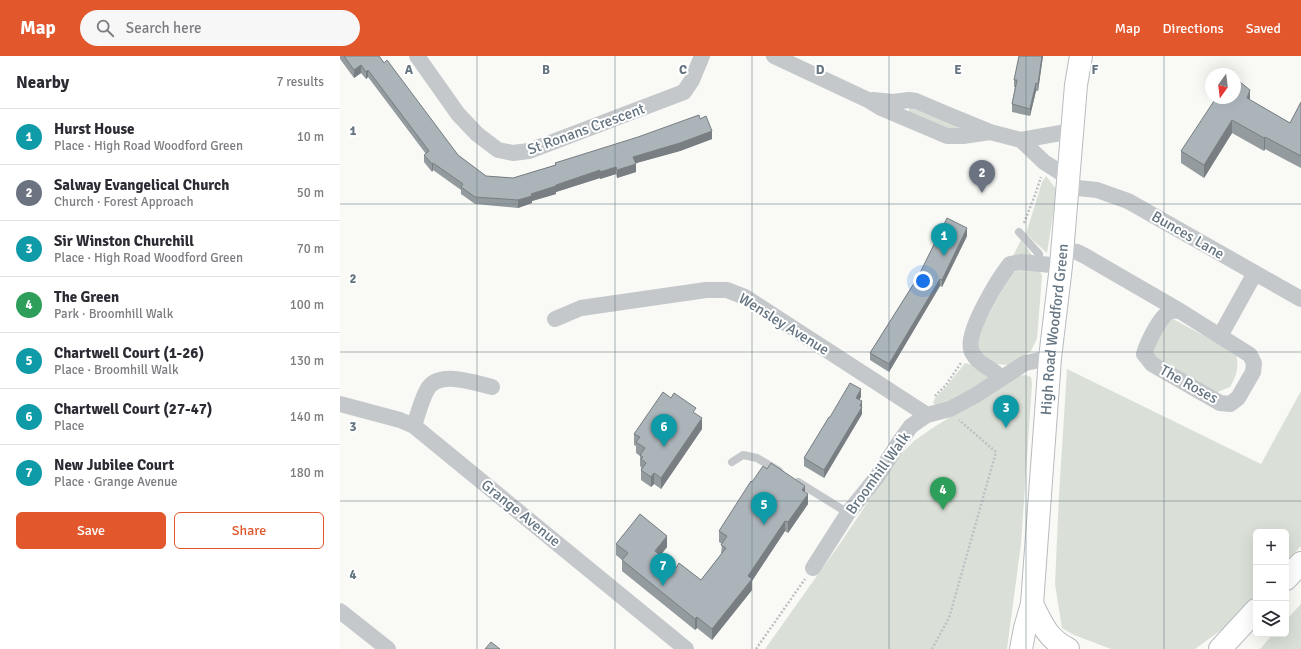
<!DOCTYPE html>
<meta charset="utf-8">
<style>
body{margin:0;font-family:Signika,sans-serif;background:#f7f7f7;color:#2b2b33}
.controls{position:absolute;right:12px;bottom:12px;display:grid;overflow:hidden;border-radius:6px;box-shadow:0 4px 16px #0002}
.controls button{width:36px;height:36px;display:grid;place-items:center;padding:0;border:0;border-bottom:1px solid #e1e1e2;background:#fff;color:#2b2b33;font:20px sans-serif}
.compass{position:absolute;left:865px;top:12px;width:36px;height:36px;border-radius:50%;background:#fff;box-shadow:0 4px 16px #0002;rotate:194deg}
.you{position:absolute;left:583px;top:225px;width:14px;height:14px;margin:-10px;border:3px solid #fff;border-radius:50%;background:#1a73e8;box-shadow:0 0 0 6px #1a73e833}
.badge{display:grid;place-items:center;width:26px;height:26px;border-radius:50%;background:#e2572c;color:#fff;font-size:13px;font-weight:700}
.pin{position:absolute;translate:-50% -33px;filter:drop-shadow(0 1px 2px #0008)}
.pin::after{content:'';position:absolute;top:21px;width:14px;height:12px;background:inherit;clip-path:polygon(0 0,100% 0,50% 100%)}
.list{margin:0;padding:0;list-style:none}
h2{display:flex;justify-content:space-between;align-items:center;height:52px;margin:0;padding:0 16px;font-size:17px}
h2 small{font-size:13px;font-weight:400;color:#7c7c81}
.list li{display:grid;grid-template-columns:26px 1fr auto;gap:12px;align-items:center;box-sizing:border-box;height:56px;padding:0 16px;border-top:1px solid #e1e1e2}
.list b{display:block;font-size:15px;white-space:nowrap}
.list p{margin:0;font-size:13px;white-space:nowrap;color:#7c7c81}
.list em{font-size:13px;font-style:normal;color:#7c7c81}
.actions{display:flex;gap:8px;padding:12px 16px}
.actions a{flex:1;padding:9px 0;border:1px solid #e2572c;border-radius:6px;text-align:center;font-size:14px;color:#e2572c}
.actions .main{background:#e2572c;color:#fff}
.icon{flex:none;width:22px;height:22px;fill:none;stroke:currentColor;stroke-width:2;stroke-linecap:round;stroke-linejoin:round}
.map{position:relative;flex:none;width:961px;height:593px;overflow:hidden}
header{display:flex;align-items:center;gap:24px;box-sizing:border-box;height:56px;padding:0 20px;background:#e2572c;color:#fff}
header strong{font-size:19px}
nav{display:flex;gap:22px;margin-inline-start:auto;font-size:14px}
.search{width:280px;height:36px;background:#f7f7f7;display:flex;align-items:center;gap:10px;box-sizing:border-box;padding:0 14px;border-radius:22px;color:#7c7c81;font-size:15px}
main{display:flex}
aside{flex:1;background:#fff}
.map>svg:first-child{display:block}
.green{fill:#dae0d7}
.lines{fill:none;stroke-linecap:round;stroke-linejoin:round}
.primary-casing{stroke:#b7bcbf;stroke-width:24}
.path{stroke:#bec0c3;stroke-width:2.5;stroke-dasharray:2 2;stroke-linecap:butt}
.lane{stroke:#c4c8cb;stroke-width:8}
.street{stroke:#c4c8cb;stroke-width:16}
.primary{stroke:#fff;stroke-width:22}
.wall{fill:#939b9f}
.shaded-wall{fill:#787e82}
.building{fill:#abb4b9;stroke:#787e82}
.grid{fill:none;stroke:#647481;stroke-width:1;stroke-opacity:0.55}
.labels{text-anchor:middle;stroke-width:4;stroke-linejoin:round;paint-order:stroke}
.street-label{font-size:15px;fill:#647481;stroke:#fff}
.grid-label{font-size:13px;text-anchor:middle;font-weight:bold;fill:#647481;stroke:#fff;stroke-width:4;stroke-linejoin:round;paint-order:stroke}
</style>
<header>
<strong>Map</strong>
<div class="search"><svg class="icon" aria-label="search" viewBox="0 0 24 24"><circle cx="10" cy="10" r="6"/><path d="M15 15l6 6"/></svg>Search here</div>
<nav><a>Map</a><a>Directions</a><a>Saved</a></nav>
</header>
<main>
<aside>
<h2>Nearby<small>7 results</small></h2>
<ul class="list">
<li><span class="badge" style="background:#0f9aa8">1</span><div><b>Hurst House</b><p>Place · High Road Woodford Green</p></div><em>10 m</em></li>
<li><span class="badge" style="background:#6b7280">2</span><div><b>Salway Evangelical Church</b><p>Church · Forest Approach</p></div><em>50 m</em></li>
<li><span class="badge" style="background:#0f9aa8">3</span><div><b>Sir Winston Churchill</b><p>Place · High Road Woodford Green</p></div><em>70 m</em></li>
<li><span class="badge" style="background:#2e9e5b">4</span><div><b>The Green</b><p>Park · Broomhill Walk</p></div><em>100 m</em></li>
<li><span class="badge" style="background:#0f9aa8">5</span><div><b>Chartwell Court (1-26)</b><p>Place · Broomhill Walk</p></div><em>130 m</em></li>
<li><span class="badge" style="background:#0f9aa8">6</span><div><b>Chartwell Court (27-47)</b><p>Place</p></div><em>140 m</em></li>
<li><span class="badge" style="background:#0f9aa8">7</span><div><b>New Jubilee Court</b><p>Place · Grange Avenue</p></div><em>180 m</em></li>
</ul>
<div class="actions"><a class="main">Save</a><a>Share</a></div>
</aside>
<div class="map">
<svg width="961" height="593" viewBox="0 0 961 593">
<rect width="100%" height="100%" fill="#f9f9f6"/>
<g class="green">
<path d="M569 51 615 68 618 72 616 76 569 56Z"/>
<path d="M706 120 717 134 707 197 686 178 702 126Z"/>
<path d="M681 184 695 203 673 200Z"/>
<path d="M689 212 699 213 702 220 697 282 691 295 670 309 654 308 638 295 636 282 667 225 674 216Z"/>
<path d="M833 263 896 297C899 312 897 318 890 331L875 337 810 299V278Z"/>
<path d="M625 307 638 311 649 318V326L598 351 593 347 595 342 606 331Z"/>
<path d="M727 313 921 408 961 335V490L946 506V476H916V539L888 569 855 593H771L734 579 722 572 715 528 719 439Z"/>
<path d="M685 319 691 321 692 328 681 488 667 593H425L501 486 558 401 574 385 591 373 676 320Z"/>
<path d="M961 548V593H920L933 578H946V564Z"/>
</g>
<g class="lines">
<g class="primary-casing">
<g id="primary">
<path d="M946 523 961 507"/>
<path d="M692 548C702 568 707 582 728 593"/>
<path id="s1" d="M681 593 685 572 692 548 710 302 721 210 736 29 741 0"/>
<path d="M880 593 916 554"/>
</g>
</g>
<g class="path">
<path d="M684 167 695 139 701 121"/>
<path d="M595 340 606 329 621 307"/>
<path d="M416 593 465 523"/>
<path d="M592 593 609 562 656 396 619 364"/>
</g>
<g class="lane">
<path d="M679 176 699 198 700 208"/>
<path d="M392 406 403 399 417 402 439 415"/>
<path d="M458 426 508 457"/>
</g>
<g class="street">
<path d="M77 0 118 58 137 78 158 94 173 97 189 95 344 36 352 24 362 0"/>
<path d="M434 0 528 44 541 52 607 80H623L650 76"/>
<path d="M533 44 553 46 569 44 576 45 609 59 650 76 681 84 732 75"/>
<path d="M681 84 704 106 729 122"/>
<path d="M728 131 757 134 788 145 961 243"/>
<path d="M723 194 737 196 745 200 840 255 910 299 914 307 913 316 898 342 890 348 880 347 812 308 804 298C807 288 820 259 831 255 833 254 837 255 840 255"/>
<path d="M215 263 241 252 366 234H387L405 241 587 359"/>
<path d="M880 280 915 217"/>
<path d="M661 322C655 314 640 309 635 301 634 299 631 296 631 293 626 275 659 222 670 208L681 206 721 210"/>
<path d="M0 348 60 364 74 370 346 593"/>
<path d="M74 370C78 358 81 345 87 334 98 313 134 327 152 331"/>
<path d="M473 512 508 457 537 421 558 388 571 370 587 359 610 353 636 339 685 307 710 302"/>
<path d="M0 555 48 593"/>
</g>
<use href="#primary" class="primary"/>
</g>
<g class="wall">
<path d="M0 0H39L118 99 146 120 173 122 215 109V107L360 63 372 83 340 95 296 107V116L277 122 276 118 260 123V122L216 136V138L192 145V147L178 152 135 148 121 138V134L93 114 92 116 84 106V99L86 98 28 21 26 23 21 17 14 22 0 3Z"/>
<path d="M679 0H703L698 35H696L690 60 672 56V48L675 31H674V24Z"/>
<path d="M910 44 950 67 961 46V112L925 93 924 95 892 77 864 122 841 107V95Z"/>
<path d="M627 180 602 231 600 230 549 316 530 304V297L578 221Z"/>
<path d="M521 341 519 344 522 353V358L484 422 464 410V402L490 361Z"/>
<path d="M356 358 362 373 321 433 314 428 311 431 301 424V411L300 410V400L296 397V390L294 389V378Z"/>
<path d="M412 426 465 436 468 448 448 477 445 475 412 525V534L372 584 357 572 355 574 282 515V504L276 499V488L327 491 320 500 336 512 361 524 381 498 382 488 379 486V475Z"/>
</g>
<g class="shaded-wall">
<path d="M702 0H703L698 35V28Z"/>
<path d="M21 9V17L14 22V14Z"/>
<path d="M28 14V21L26 23V16Z"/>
<path d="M696 27V35L690 60V53Z"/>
<path d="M910 34V47L907 42Z"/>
<path d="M892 64V77L864 122V109Z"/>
<path d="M372 75V83L340 95 293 108V101Z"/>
<path d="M925 81V93L924 95V82Z"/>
<path d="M93 107V114L92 116V108Z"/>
<path d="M296 108V116L277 122V114Z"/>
<path d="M276 111V118L260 123V116Z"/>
<path d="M260 114V122L216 136V138L192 145V147L178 152V144L191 138 216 129Z"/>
<path d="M627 172V180L602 231V224Z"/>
<path d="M600 223V230L549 316V308Z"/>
<path d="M521 333V341L516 349V342Z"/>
<path d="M522 345V358L484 422V414Z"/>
<path d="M362 362V373L321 433V422Z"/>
<path d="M314 417V428L311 431V421Z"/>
<path d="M465 430V440L462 434Z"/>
<path d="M468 438V448L448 477V466Z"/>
<path d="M445 465V475L412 525V534L372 584V573Z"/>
<path d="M327 480V491L315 506V495Z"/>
<path d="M357 561V572L355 574V563Z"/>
</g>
<g class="building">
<path d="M4 0H39L44 7 47 4 118 99 146 120 173 122 216 109 215 107 298 81 359 59 360 63 366 60 372 75 340 87 293 101 296 108 277 114 276 111 260 116V114L216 129V130L191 138 192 140 178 144 135 141 121 131 123 128 93 107 92 108 84 99 89 95 28 14 26 16 21 9 14 14Z"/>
<path d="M679 0H702L698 28 696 27 690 53 672 48 677 24H674Z"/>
<path d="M895 22 910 34 907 42 950 67 961 46V100L925 81 924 82 892 64 864 109 841 95 876 42H895Z"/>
<path d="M607 162 627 172 602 224 600 223 549 308 530 297 578 221Z"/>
<path d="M510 327 521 333 516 342 522 345 520 350 522 351 484 414 464 402 489 361H490Z"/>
<path d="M323 336 331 342 334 337 356 352 353 356 362 362 321 422 314 417 311 421 301 414 306 407 301 403 303 401 300 399 305 392 296 386 300 381 294 378Z"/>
<path d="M431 407 465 430 462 434 468 438 448 466 445 465 408 520 412 523 372 573 357 561 355 563 282 504 288 497 276 488 300 458 327 480 315 495 336 512 339 507 361 524 386 492 381 489 387 480 379 475 411 425 412 426 423 410 427 413Z"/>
<path d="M151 586 160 593H145Z"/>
</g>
<path class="grid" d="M137 0V593M275 0V593M412 0V593M549 0V593M686 0V593M824 0V593M0 148H961M0 296H961M0 445H961"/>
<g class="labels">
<g class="street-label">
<text transform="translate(246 73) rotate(-20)" y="5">St Ronans Crescent</text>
<text transform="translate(848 179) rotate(30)" y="5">Bunces Lane</text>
<text transform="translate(444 268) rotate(32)" y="5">Wensley Avenue</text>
<text dy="5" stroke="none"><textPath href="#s1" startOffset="322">High Road Woodford Green</textPath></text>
<text transform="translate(849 328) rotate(29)" y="5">The Roses</text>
<text transform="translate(538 417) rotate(-54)" y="5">Broomhill Walk</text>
<text transform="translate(181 457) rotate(39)" y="5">Grange Avenue</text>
</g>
</g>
<g class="grid-label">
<text x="69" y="18">A</text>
<text x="206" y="18">B</text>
<text x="343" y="18">C</text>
<text x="480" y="18">D</text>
<text x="618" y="18">E</text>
<text x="755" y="18">F</text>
<text x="13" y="79">1</text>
<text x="13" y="227">2</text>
<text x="13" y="375">3</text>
<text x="13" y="523">4</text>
</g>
</svg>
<div class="controls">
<button>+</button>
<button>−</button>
<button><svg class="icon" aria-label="layers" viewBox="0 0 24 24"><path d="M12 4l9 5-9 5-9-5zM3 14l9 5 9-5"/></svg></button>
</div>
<svg class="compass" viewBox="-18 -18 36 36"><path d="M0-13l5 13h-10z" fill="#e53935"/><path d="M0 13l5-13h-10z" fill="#7c7c81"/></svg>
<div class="you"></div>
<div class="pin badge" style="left:604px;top:200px;background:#0f9aa8">1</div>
<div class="pin badge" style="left:642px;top:137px;background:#6b7280">2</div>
<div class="pin badge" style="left:666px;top:372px;background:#0f9aa8">3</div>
<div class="pin badge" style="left:603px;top:454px;background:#2e9e5b">4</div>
<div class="pin badge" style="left:424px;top:469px;background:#0f9aa8">5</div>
<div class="pin badge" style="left:324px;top:391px;background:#0f9aa8">6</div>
<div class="pin badge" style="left:323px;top:530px;background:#0f9aa8">7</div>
</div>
</main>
